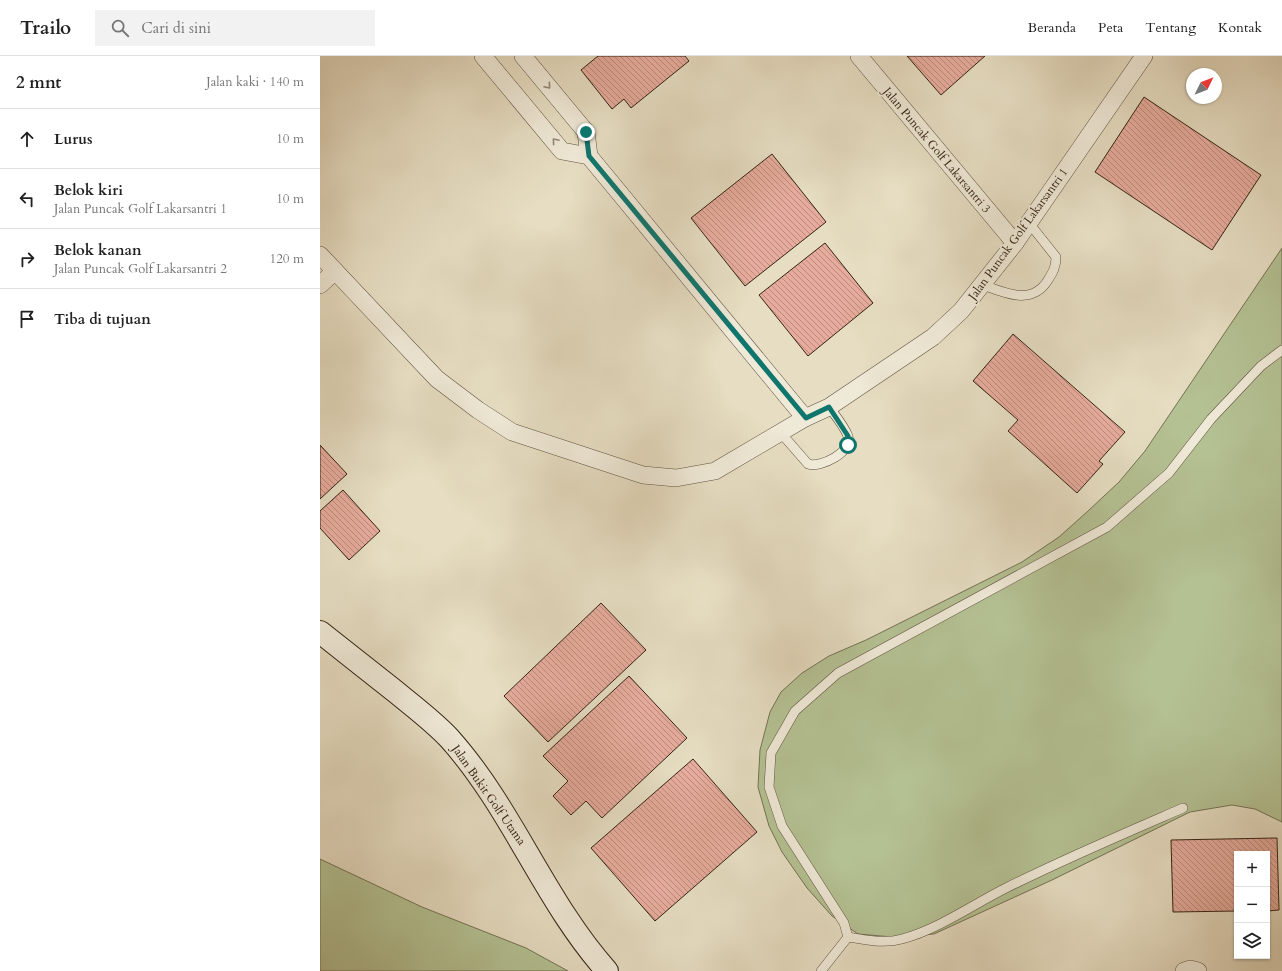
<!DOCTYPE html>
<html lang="id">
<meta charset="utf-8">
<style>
body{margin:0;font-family:Cardo,serif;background:#f2f2f2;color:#222}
.controls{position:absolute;right:12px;bottom:12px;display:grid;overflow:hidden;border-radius:0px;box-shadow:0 1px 3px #0004}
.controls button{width:36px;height:36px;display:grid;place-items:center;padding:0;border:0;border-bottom:1px solid #e0e0e0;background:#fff;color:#222;font:20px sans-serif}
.compass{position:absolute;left:866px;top:12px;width:36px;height:36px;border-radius:50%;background:#fff;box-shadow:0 1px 3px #0004;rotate:47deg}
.stop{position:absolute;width:12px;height:12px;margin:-9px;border:3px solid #0f766e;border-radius:50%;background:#fff}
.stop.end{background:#0f766e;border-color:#fff;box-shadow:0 1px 4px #0008}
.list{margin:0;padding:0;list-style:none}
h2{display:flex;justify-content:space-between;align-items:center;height:52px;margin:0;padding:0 16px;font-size:17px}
h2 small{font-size:13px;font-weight:400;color:#767676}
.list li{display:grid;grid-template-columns:26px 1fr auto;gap:12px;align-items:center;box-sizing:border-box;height:60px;padding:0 16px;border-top:1px solid #e0e0e0}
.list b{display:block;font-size:15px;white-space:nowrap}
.list p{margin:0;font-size:13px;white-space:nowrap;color:#767676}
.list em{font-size:13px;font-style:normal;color:#767676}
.icon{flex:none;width:22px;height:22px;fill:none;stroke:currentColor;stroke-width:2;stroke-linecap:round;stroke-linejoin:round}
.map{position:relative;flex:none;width:962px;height:915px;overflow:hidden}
header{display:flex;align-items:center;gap:24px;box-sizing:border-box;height:56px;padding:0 20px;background:#fff;border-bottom:1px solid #e0e0e0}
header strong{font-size:19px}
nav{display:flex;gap:22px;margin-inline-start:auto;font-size:14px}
.search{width:280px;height:36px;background:#f2f2f2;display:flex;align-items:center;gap:10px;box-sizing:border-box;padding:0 14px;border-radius:0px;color:#767676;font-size:15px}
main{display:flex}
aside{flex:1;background:#fff}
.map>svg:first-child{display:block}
.green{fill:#b4c193;stroke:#747254}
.building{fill:url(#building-back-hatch);stroke:#342314}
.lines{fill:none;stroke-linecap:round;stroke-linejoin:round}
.lane-casing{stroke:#605240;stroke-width:10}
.street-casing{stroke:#605240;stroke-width:18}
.secondary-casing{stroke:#342314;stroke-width:24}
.lane{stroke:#efe9d7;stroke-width:9}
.street{stroke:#efe9d7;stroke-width:17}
.secondary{stroke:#efe9d7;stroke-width:22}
.oneway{stroke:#928676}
.route{stroke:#0f766e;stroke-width:5}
.labels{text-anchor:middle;stroke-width:4;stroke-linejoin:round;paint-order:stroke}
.street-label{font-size:12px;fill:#342314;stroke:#efe9d7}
</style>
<header>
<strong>Trailo</strong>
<div class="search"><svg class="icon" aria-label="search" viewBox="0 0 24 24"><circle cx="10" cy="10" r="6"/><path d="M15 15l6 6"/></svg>Cari di sini</div>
<nav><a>Beranda</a><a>Peta</a><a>Tentang</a><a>Kontak</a></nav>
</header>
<main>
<aside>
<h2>2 mnt<small>Jalan kaki · 140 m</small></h2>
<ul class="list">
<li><svg class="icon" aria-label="ahead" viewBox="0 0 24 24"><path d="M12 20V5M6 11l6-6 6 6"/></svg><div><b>Lurus</b></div><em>10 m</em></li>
<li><svg class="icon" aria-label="left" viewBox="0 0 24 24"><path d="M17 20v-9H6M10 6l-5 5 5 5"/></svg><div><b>Belok kiri</b><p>Jalan Puncak Golf Lakarsantri 1</p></div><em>10 m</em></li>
<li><svg class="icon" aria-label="right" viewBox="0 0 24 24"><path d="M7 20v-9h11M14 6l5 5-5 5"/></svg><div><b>Belok kanan</b><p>Jalan Puncak Golf Lakarsantri 2</p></div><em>120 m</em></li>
<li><svg class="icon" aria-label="arrive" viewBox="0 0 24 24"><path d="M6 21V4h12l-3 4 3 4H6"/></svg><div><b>Tiba di tujuan</b></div></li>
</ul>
</aside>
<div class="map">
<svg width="962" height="915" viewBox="0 0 962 915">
<defs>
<pattern id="building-back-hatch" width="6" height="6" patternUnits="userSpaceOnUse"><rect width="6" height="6" fill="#e6ab9c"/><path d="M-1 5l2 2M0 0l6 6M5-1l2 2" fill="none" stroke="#bb8b7e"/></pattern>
</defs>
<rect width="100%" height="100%" fill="#e6ddc2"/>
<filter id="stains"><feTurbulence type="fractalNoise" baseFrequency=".005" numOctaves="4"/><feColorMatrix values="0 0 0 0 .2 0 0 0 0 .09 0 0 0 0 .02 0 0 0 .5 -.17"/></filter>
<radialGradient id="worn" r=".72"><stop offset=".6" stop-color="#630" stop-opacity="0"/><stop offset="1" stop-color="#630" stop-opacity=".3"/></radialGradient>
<g class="green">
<path d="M962 192V766L935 753 912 749 870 756 732 824 614 878 573 881 538 878 512 860 487 832 462 796 449 770 438 731 440 694 450 656 461 636 482 617 509 600 546 584 702 506 739 481 768 455 799 426 825 395Z"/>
<path d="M0 803 102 851 206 892 248 915H0Z"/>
</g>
<g class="building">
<path d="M278 0H365L369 5 311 52 304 43 292 53 261 14Z"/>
<path d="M587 0H665L621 39Z"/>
<path d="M824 41 941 119 892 194 775 116Z"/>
<path d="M452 98 506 166 425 230 371 162Z"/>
<path d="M505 187 553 247 488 300 439 239Z"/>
<path d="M693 278 805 376 779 405 783 408 757 437 688 375 698 364 653 325Z"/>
<path d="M0 389 27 418 0 443Z"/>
<path d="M23 434 60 475 29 504 0 472V455Z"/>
<path d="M281 547 326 594 228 686 184 640Z"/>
<path d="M309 620 367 682 282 762 266 745 251 759 233 740 248 725 223 700Z"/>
<path d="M373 703 437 776 335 865 271 792Z"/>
<path d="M957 782 959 854 947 855V798H917V855L853 856 851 784Z"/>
</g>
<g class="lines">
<g class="lane-casing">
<g id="lane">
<path d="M663 229C685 237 712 250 728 224 733 216 736 211 736 201L709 167"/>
<path d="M460 376 488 408C501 412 533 396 528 380 524 370 515 359 509 351"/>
<path d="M528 881C546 884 564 888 582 883 619 873 652 849 686 832 744 803 803 778 863 752"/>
<path d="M501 915 528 881 524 867 462 770 449 731 451 697 475 655 518 617 787 471 849 417 891 363 941 310 962 294"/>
</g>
</g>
<g class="street-casing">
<g id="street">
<path d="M163 0 242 95 269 100"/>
<path d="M203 0 266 76 269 100 485 362"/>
<path d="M539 0 695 187"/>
<path d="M0 199 117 323 158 354 192 376 323 419 356 422 395 415 485 362 509 351 613 281 641 255 695 187 824 0"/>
<path d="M0 229 15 215"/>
<path d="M864 915 870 913 878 915"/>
</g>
</g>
<g class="secondary-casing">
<path id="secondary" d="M0 576C25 596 51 616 76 636 94 651 113 665 129 682 192 752 225 846 287 915"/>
</g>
<use href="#lane" class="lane"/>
<use href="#street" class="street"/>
<use href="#secondary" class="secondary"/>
</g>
<defs><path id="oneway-chevron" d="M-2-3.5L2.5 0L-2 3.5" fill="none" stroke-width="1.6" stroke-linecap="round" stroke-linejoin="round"/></defs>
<g class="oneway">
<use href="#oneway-chevron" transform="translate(228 30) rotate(50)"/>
<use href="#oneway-chevron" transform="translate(235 85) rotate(-130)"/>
</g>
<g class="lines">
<path class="route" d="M266 76 269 100 486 362 509 351 528 380V389"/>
</g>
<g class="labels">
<g class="street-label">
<text transform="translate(617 94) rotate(50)" y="4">Jalan Puncak Golf Lakarsantri 3</text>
<text transform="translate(698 178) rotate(-54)" y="4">Jalan Puncak Golf Lakarsantri 1</text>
<text transform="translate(169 739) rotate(55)" y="4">Jalan Bukit Golf Utama</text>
</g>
</g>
<rect width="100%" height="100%" filter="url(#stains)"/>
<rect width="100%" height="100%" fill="url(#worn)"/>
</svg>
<div class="controls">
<button>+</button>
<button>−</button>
<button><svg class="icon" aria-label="layers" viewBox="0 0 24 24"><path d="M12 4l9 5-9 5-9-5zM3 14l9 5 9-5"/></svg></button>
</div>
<svg class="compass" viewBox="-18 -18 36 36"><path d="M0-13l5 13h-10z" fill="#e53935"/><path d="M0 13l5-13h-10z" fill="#767676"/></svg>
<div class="stop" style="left:528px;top:389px"></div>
<div class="stop end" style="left:266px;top:76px"></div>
</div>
</main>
